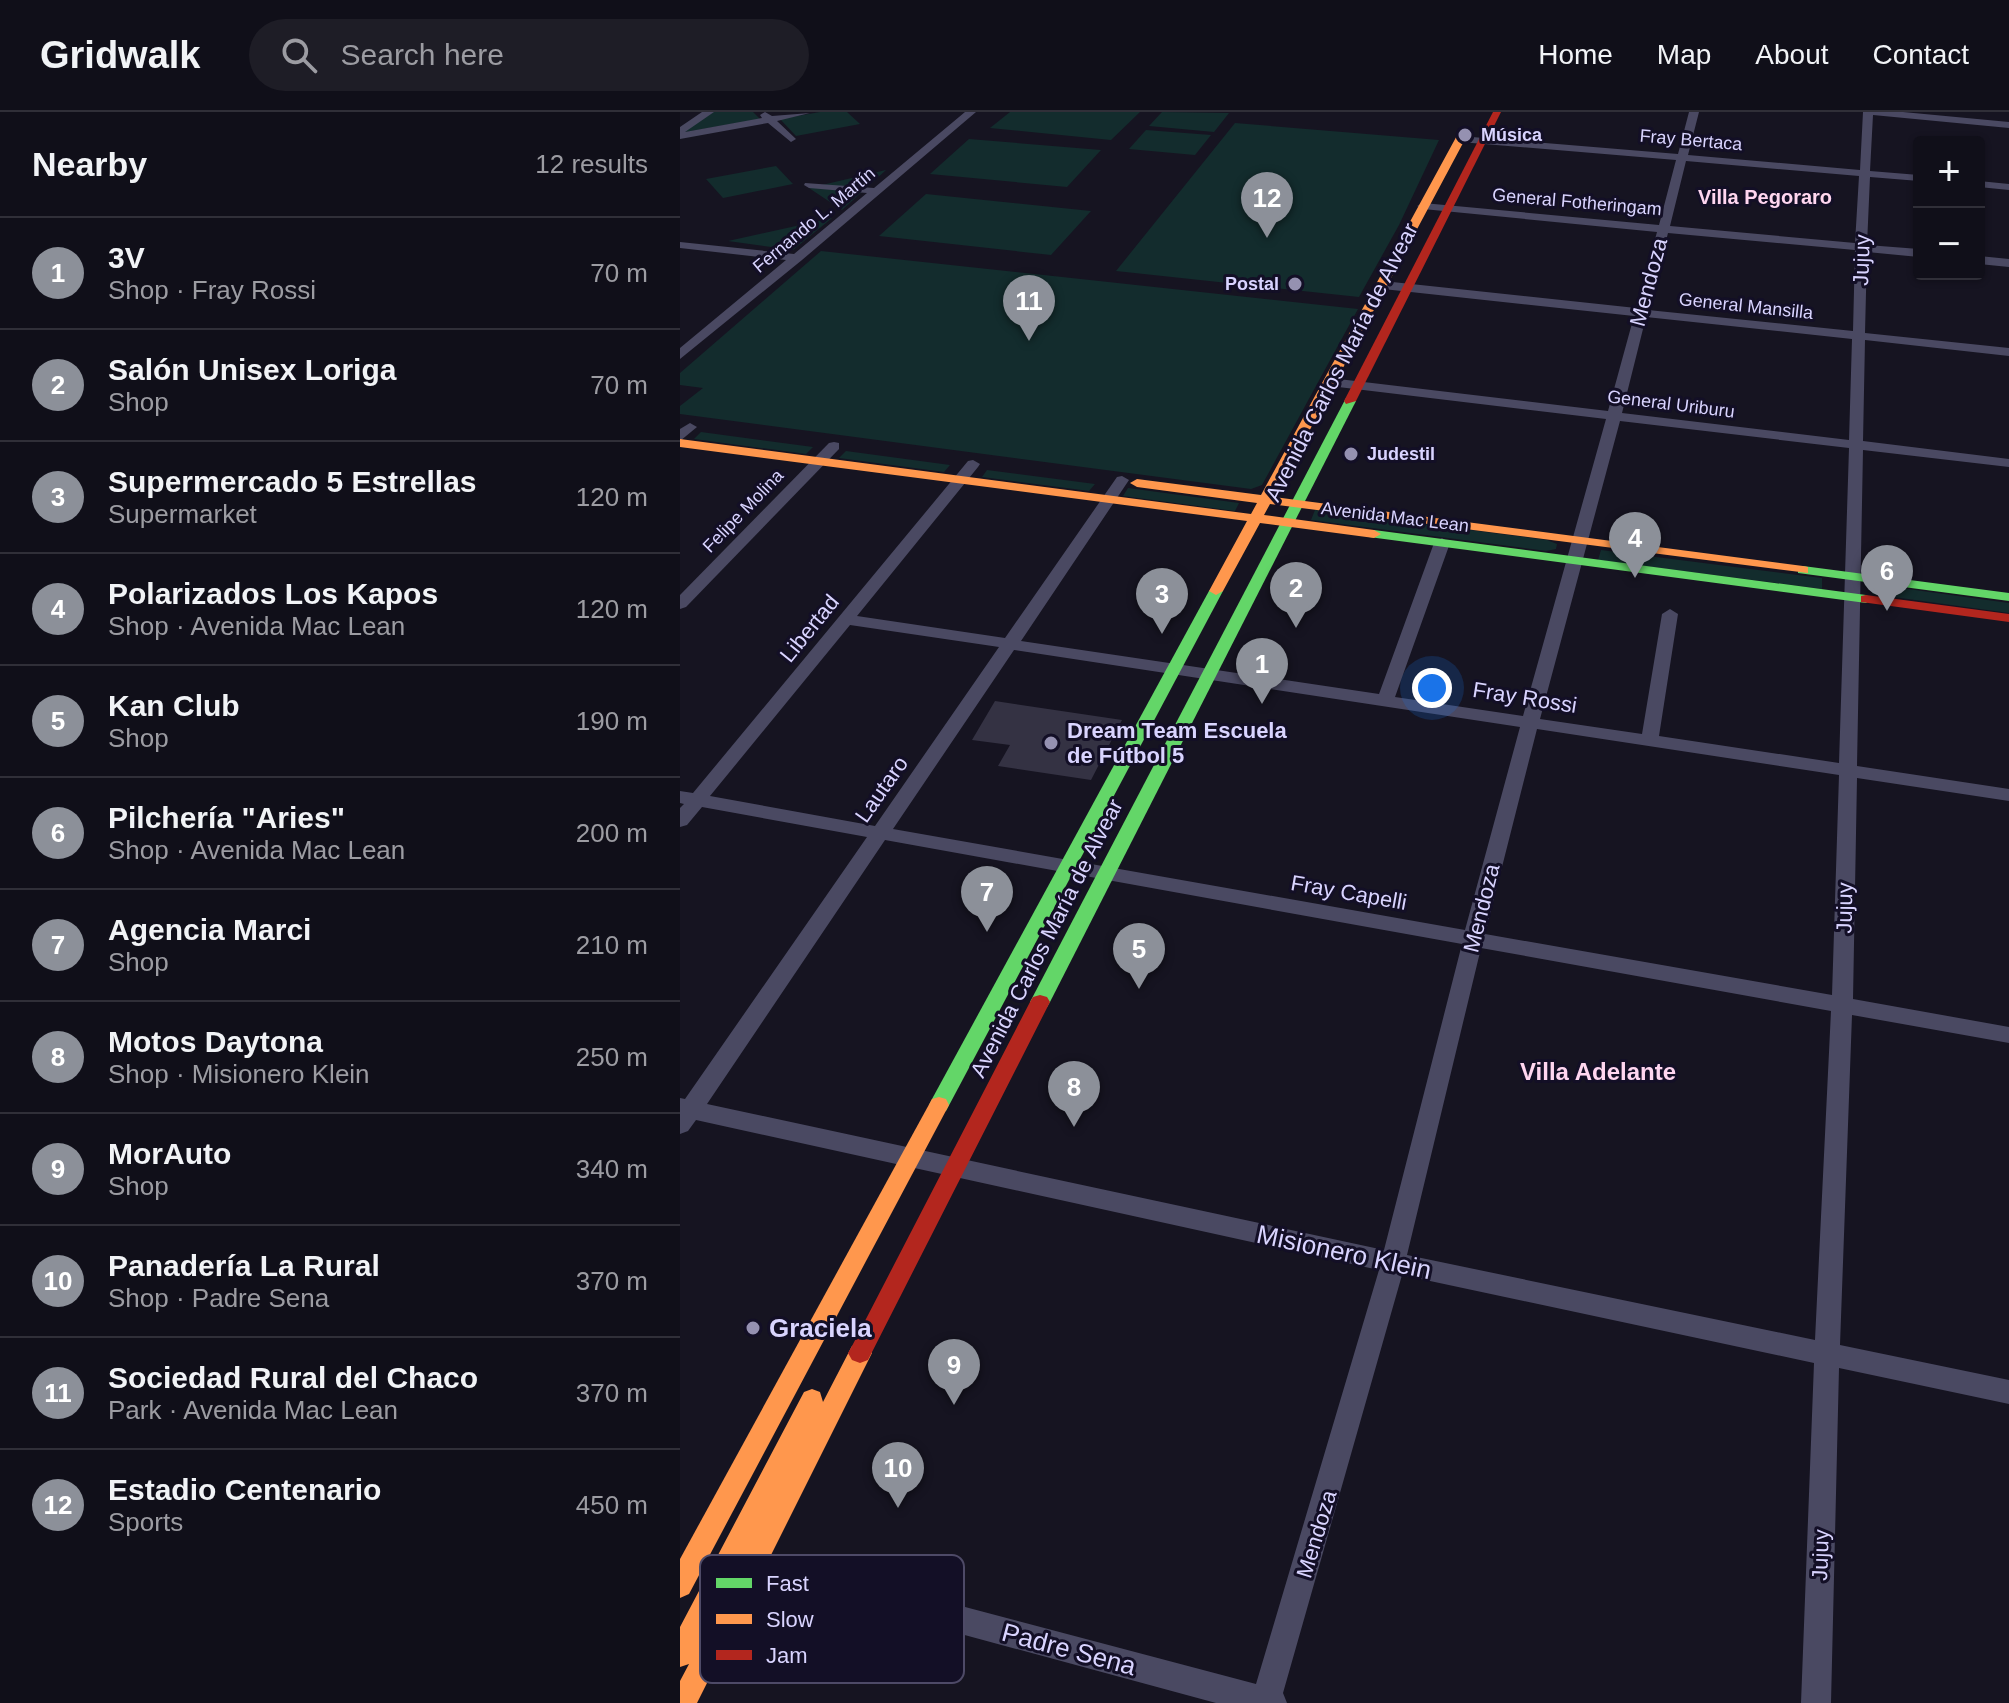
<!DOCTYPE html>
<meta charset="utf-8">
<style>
body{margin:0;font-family:Arial,sans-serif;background:#1e1d26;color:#f1f3f6}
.controls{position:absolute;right:24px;top:24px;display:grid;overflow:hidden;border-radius:8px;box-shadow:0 2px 6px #0004}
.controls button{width:72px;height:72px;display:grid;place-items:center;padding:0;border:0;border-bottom:2px solid #302f38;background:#100f19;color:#f1f3f6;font:40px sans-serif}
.you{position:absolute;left:752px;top:576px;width:28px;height:28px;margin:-20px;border:6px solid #fff;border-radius:50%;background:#1a73e8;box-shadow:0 0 0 12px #1a73e833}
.badge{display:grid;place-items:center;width:52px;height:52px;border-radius:50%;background:#8c9099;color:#fff;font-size:26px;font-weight:700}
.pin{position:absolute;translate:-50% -66px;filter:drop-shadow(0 2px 4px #0008)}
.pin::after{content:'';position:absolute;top:42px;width:28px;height:24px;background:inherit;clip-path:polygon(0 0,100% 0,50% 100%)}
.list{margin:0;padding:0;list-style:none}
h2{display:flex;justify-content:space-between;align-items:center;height:104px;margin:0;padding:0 32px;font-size:34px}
h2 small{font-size:26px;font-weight:400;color:#9c9ca2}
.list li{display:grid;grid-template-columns:52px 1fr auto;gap:24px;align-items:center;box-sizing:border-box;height:112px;padding:0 32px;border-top:2px solid #302f38}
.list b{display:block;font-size:30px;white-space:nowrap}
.list p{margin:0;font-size:26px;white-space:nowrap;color:#9c9ca2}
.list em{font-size:26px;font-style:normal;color:#9c9ca2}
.icon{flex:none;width:44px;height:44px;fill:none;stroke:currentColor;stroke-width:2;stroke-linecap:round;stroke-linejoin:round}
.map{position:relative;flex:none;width:1329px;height:1591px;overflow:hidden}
header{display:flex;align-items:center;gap:48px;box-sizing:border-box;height:112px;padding:0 40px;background:#100f19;border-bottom:2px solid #302f38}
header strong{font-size:38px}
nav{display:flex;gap:44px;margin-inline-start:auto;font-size:28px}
.search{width:560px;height:72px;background:#1e1d26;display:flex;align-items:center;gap:20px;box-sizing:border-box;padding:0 28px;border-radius:44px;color:#9c9ca2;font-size:30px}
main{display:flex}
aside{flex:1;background:#100f19}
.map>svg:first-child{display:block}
.green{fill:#132c2d}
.building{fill:#343243}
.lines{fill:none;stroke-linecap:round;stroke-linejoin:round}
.street{fill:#4a4962;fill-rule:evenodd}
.fast{fill:#63d668;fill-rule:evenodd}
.slow{fill:#ff974d;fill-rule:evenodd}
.jam{fill:#b3261e;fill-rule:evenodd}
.poi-dot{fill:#9591b1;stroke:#130f26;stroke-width:3}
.labels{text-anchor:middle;stroke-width:6;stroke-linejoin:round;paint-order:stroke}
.far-poi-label{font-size:18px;font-weight:bold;fill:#d9d4ff;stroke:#130f26;text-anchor:start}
.far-street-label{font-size:18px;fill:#d9d4ff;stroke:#130f26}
.far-neighbourhood-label{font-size:20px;font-weight:bold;fill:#ffd6f0;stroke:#130f26}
.street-label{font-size:22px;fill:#d9d4ff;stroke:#130f26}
.poi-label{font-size:22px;font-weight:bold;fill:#d9d4ff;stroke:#130f26;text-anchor:start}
.neighbourhood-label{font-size:24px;font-weight:bold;fill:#ffd6f0;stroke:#130f26}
.near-street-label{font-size:26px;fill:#d9d4ff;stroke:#130f26}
.near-poi-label{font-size:26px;font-weight:bold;fill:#d9d4ff;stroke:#130f26;text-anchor:start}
.key{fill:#130f26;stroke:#4e4a67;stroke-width:2}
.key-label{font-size:22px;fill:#d9d4ff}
</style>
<header>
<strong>Gridwalk</strong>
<div class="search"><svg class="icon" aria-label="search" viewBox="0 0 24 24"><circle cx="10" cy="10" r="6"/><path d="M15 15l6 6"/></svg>Search here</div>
<nav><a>Home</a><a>Map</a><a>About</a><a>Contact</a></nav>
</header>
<main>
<aside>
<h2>Nearby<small>12 results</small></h2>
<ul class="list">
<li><span class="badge">1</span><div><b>3V</b><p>Shop · Fray Rossi</p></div><em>70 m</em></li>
<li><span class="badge">2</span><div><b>Salón Unisex Loriga</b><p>Shop</p></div><em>70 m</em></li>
<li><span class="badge">3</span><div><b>Supermercado 5 Estrellas</b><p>Supermarket</p></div><em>120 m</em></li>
<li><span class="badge">4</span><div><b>Polarizados Los Kapos</b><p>Shop · Avenida Mac Lean</p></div><em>120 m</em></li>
<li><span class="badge">5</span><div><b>Kan Club</b><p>Shop</p></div><em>190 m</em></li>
<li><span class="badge">6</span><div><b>Pilchería &quot;Aries&quot;</b><p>Shop · Avenida Mac Lean</p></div><em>200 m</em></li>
<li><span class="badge">7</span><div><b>Agencia Marci</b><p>Shop</p></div><em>210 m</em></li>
<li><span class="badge">8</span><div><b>Motos Daytona</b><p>Shop · Misionero Klein</p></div><em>250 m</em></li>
<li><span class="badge">9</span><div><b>MorAuto</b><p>Shop</p></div><em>340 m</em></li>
<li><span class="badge">10</span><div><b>Panadería La Rural</b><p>Shop · Padre Sena</p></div><em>370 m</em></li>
<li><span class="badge">11</span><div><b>Sociedad Rural del Chaco</b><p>Park · Avenida Mac Lean</p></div><em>370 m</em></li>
<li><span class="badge">12</span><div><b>Estadio Centenario</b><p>Sports</p></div><em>450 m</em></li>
</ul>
</aside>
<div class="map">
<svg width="1329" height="1591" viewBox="0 0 1329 1591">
<rect width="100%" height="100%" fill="#161421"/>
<g class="green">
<path d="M33 0H73L80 7 0 21Z"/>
<path d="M140 0H167L180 12 116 24 100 7Z"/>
<path d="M330 0H460L431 28 310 16Z"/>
<path d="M482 0 549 1 534 20 469 14Z"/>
<path d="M555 11 759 28 719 113 679 185 436 159Z"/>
<path d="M466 18 531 23 515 43 449 37Z"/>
<path d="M289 27 421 38 387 75 250 62Z"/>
<path d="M96 54 113 72 43 86 26 67Z"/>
<path d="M206 58 162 98 129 76Z"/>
<path d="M246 82 411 99 371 143 199 124Z"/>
<path d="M152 106 113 138 48 129Z"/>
<path d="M141 139 678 197 582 373 571 377 0 302V294L23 276 0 273V261Z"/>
<path d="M21 320 133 335 126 342 14 327Z"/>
<path d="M166 339 270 353 264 360 159 346Z"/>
<path d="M307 358 415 372 409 379 302 365Z"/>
<path d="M448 376 559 391 555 399 443 384Z"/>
<path d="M635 398 867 428 877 432 876 437 866 439 631 408Z"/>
<path d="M921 438 1142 466V477L918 448Z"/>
<path d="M1192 472 1329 491V501L1192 482Z"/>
</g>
<path class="building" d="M315 589 442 608 411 668 318 654 330 633 292 628Z"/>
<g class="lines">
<g class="street">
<path d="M22 0H34L5 20 82 6 80 3 85 0 92 4 130 1 97 9 116 27 111 30 88 11 0 27V15Z"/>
<path d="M285 0H296L122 148 0 247V236L106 148 0 136V130L114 142 187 81 129 76 124 73 125 71 194 76Z"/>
<path d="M1009 0H1019L1008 43 1180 58 1183 0H1223L1329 10V16L1193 3 1190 59 1239 63V69L1190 65 1187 133 1239 137V145L1187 140 1185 221 1329 236V244L1185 228 1183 329 1329 347V355L1183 338 1177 654 1329 677V689L1177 666 1173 887 1329 915V931L1172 903 1160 1233 1329 1268V1292L1159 1256 1151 1591H1121L1134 1251 722 1163 603 1581 607 1591H536L56 1461 52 1451 56 1441 66 1437 576 1572 699 1158 16 1008 8 1019 0 1022V986L5 987 187 725 22 695 7 713 0 715V696L4 692 0 691V679L13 681 288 349 293 348 300 352 298 355 177 504 325 526 437 365 442 364 449 368 341 529 699 582 754 431 762 426 770 431 715 585 843 604 926 307 650 274 643 270 650 266 928 299 954 204 703 177 697 173 703 169 956 196 977 120 743 97 737 94 743 91 979 113 996 48 780 30 775 27 780 24 998 42ZM1006 49 1179 64 1175 131 990 114ZM988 121 1175 138 1173 219 968 198ZM966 205 1172 227 1169 328 942 301ZM940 309 1169 336 1159 651 979 624 998 502 990 497 982 502 962 622 860 607ZM170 513 319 535 195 714 30 684ZM334 538 840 615 785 818 213 717ZM857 617 1159 663 1152 883 805 822ZM205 728 782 832 704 1138 27 992ZM801 836 1151 899 1135 1228 727 1143Z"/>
<path d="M1299 69 1329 72V78L1299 75Z"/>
<path d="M1299 144 1329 147V155L1299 152Z"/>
<path d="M10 311 17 315 0 329V317Z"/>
<path d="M154 330 159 331V337L6 495 0 497V483L149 331Z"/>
</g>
<g class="fast">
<path d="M666 286 676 289 370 890 367 895H353L350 890Z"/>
<path d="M694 418 1186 483 1193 487 1186 491 689 425 687 422Z"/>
<path d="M1123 454 1329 481V489L1118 461V455Z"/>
<path d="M536 475 543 479 266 999 259 1001 252 999 249 993 252 987 529 479Z"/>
</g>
<g class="slow">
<path d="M785 15 790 18 594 385 1123 454 1128 455V461L590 392 584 403 694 418 701 422 694 426 580 411 543 479 536 483 529 479 567 409 0 335V327L571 402 577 391 457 375 450 371 457 367 581 383 780 18Z"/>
<path d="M259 985 266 987 269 993 9 1482 0 1486V1447L252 987Z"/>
<path d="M180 1231 188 1234 192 1241 17 1591H0V1569L9 1552 0 1555V1515L124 1280 132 1277 140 1280 143 1290 172 1234Z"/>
</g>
<g class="jam">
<path d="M813 0H821L676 289 666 292 664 289Z"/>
<path d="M1186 483 1329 502V510L1181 490V484Z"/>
<path d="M360 883 367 885 370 890 188 1248 180 1251 172 1248 168 1241 172 1234 350 890 353 885Z"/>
</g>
</g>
<g class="poi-dot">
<circle cx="785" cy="23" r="8"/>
<circle cx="615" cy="172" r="8"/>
<circle cx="671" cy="342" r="8"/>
<circle cx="371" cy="631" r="8"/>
<circle cx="73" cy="1216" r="8"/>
</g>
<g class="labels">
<g class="far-poi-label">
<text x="801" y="29">Música</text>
<text x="599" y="178" text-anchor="end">Postal</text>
<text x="687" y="348">Judestil</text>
</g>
<g class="far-street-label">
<text transform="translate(1011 28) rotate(5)" y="6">Fray Bertaca</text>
<text transform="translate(897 90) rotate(5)" y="6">General Fotheringam</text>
<text transform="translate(134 108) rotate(-40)" y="6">Fernando L. Martín</text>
<text transform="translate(1066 194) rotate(6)" y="6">General Mansilla</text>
<text transform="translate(991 292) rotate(7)" y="6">General Uriburu</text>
<text transform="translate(63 399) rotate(-46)" y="6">Felipe Molina</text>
<text transform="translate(715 405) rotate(7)" y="6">Avenida Mac Lean</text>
</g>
<g class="far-neighbourhood-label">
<text x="1085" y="92">Villa Pegoraro</text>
</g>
<g class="street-label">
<text transform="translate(1181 148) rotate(-88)" y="8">Jujuy</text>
<text transform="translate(968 170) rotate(-75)" y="8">Mendoza</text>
<text transform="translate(661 250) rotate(-63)" y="8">Avenida Carlos María de Alvear</text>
<text transform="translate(129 516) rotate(-51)" y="8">Libertad</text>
<text transform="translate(845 585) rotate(9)" y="8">Fray Rossi</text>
<text transform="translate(201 677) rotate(-55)" y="8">Lautaro</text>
<text transform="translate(669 780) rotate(10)" y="8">Fray Capelli</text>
<text transform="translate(801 796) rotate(-76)" y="8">Mendoza</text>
<text transform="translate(1164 796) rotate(-89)" y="8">Jujuy</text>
<text transform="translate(366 826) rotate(-63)" y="8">Avenida Carlos María de Alvear</text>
<text transform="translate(636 1422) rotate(-73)" y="8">Mendoza</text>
<text transform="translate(1140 1443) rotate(-88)" y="8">Jujuy</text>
</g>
<g class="poi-label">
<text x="387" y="626">Dream Team Escuela<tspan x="387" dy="25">de Fútbol 5</tspan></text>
</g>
<g class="neighbourhood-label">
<text x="918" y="968">Villa Adelante</text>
</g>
<g class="near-street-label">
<text transform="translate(664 1140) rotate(12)" y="9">Misionero Klein</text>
<text transform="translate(389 1537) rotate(15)" y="9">Padre Sena</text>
</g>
<g class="near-poi-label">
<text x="89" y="1225">Graciela</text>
</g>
</g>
<rect x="20" y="1443" width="264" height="128" rx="12" class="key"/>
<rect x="36" y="1466" width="36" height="10" fill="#63d668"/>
<rect x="36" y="1502" width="36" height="10" fill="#ff974d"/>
<rect x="36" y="1538" width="36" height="10" fill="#b3261e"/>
<g class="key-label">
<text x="86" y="1479">Fast</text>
<text x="86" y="1515">Slow</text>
<text x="86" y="1551">Jam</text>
</g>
</svg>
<div class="controls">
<button>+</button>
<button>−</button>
</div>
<div class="you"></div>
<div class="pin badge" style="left:582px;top:592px">1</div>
<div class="pin badge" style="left:616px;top:516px">2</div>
<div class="pin badge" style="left:482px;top:522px">3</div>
<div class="pin badge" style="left:955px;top:466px">4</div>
<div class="pin badge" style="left:459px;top:877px">5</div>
<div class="pin badge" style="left:1207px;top:499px">6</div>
<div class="pin badge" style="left:307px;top:820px">7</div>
<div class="pin badge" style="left:394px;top:1015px">8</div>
<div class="pin badge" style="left:274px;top:1293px">9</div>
<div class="pin badge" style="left:218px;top:1396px">10</div>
<div class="pin badge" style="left:349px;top:229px">11</div>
<div class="pin badge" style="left:587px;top:126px">12</div>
</div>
</main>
